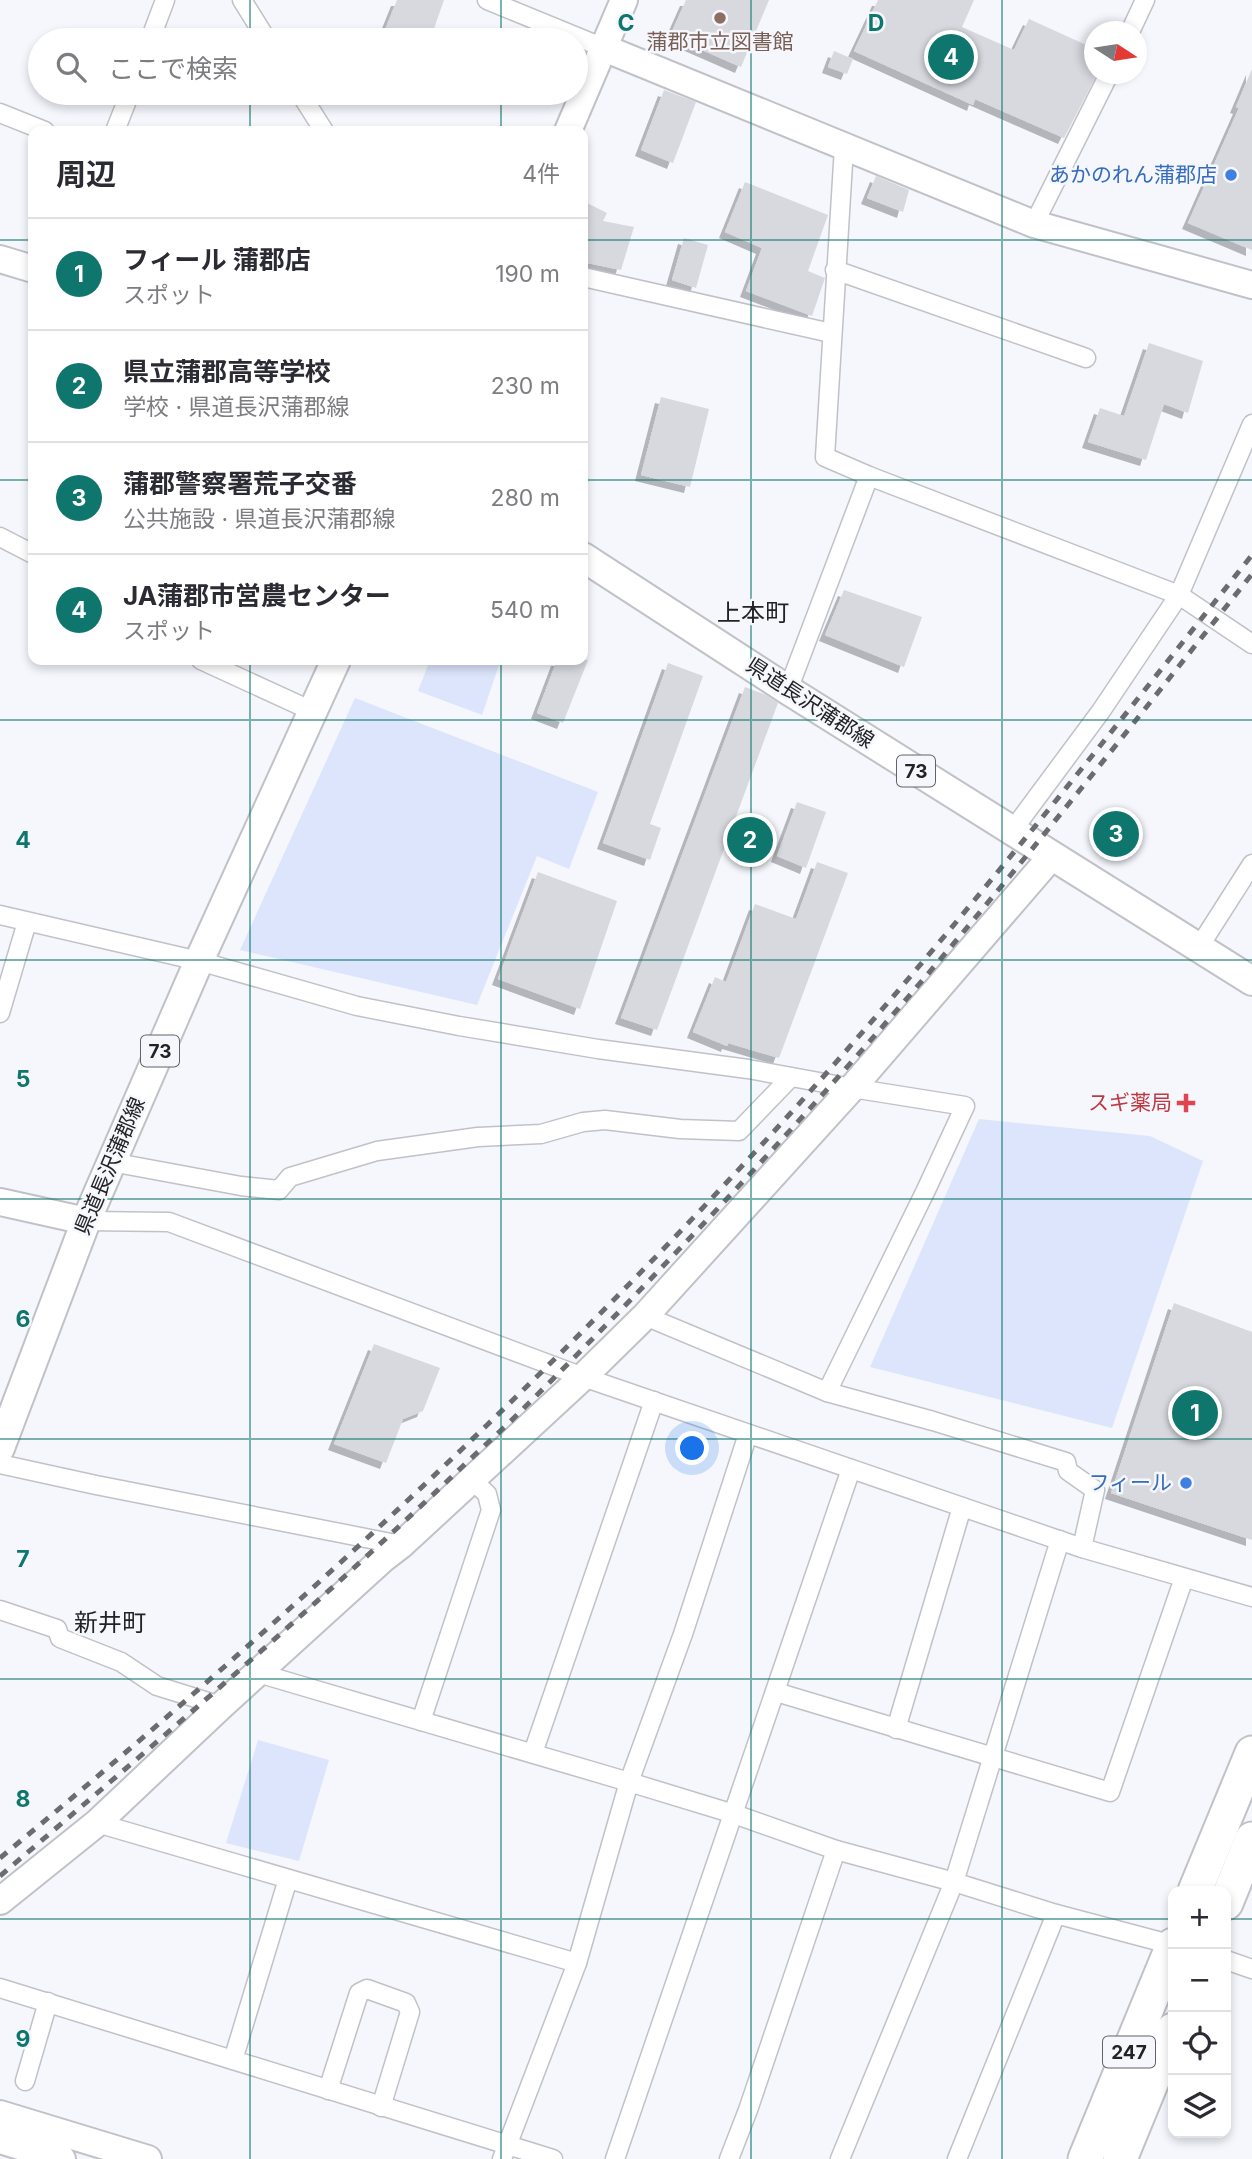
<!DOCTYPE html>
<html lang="ja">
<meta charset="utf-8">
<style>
body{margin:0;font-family:Inter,"Noto Sans JP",sans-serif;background:#f7f7f7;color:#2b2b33}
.controls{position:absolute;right:21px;bottom:21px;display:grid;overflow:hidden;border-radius:14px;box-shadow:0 4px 10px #0003}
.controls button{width:63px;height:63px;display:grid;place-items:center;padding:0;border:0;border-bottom:2px solid #e1e1e2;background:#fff;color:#2b2b33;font:35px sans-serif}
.compass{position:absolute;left:1084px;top:21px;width:63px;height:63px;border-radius:50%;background:#fff;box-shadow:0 4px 10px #0003;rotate:102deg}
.you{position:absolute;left:693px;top:1449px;width:24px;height:24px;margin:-18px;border:5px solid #fff;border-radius:50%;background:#1a73e8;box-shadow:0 0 0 10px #1a73e833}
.badge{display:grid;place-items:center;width:46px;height:46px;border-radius:50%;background:#0f766e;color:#fff;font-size:23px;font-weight:700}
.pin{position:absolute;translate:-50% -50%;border:4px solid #fff;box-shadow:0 2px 7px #0006}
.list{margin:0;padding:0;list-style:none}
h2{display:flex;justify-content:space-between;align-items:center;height:91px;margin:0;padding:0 28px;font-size:30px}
h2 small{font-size:23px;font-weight:400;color:#7c7c81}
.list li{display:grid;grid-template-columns:46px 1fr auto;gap:21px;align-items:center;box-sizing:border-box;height:112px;padding:0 28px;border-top:2px solid #e1e1e2}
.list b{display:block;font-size:26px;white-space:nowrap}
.list p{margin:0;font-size:23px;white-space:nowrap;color:#7c7c81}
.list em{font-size:23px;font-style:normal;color:#7c7c81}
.icon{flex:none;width:38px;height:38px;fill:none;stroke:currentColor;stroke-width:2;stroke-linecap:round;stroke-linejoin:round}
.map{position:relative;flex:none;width:1252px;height:2159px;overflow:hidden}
.search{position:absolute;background:#fff;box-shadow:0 4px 10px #0003;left:28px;top:28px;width:560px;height:77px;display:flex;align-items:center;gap:18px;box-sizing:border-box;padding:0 24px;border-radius:38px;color:#7c7c81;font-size:26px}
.panel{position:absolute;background:#fff;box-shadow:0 4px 10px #0003;left:28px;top:126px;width:560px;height:539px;border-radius:14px}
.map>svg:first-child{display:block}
.green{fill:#dce5fb}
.building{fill:#d7d9df;filter:url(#shadow)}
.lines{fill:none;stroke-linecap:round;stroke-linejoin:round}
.street-casing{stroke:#c0c2c8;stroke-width:21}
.secondary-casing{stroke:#c0c2c8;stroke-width:30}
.primary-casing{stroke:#c0c2c8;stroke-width:32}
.highway-casing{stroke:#c0c2c8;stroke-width:37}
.street{stroke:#fff;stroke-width:18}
.secondary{stroke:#fff;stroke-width:26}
.primary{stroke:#fff;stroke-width:28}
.highway{stroke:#fff;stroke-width:33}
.rail{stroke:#6b6c70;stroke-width:5;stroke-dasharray:9 9;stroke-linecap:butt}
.grid{fill:none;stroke:#0f766e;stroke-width:2;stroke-opacity:0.55}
.education-dot{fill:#8d6e63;stroke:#f5f7fd;stroke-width:2.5}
.shop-dot{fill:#3f7fe0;stroke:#f5f7fd;stroke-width:2.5}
.health-dot{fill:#e0444e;stroke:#f5f7fd;stroke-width:2.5}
.labels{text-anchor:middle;stroke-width:5;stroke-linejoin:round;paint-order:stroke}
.shield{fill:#f5f7fd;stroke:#626366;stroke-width:2}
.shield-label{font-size:19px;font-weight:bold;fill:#232326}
.education-label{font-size:21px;fill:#785e54;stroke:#f5f7fd}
.shop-label{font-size:21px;fill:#366cbe;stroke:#f5f7fd;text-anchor:end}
.street-label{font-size:21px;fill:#232326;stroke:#f5f7fd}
.health-label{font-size:21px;fill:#be3a42;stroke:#f5f7fd;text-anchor:end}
.quarter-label{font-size:24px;fill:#232326;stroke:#f5f7fd}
.grid-label{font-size:23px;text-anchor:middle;font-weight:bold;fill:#0f766e;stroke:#f5f7fd;stroke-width:5;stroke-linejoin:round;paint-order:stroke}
</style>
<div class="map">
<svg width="1252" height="2159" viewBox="0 0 1252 2159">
<defs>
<filter id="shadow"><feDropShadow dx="-6" dy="6" stdDeviation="0" flood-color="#0004"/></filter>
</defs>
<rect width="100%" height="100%" fill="#f5f7fd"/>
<g class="green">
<path d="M430 660H484L499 665 482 715 418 691Z"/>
<path d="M355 698 598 792 569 869 537 856 477 1005 240 950Z"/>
<path d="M979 1119 1150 1136 1203 1161 1112 1428 870 1367Z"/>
<path d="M258 1740 329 1760 299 1861 226 1843Z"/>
</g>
<g class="building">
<path d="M397 0H444L430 40H381Z"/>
<path d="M686 0H769L741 67 670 36Z"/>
<path d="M878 0H974L962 27 1014 50 1029 19 1095 49V78L1064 138 975 99 973 105 854 51Z"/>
<path d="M834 51 853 59 847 74 828 67Z"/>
<path d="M1252 69V250L1188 223 1239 108 1236 107Z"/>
<path d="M664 90 696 102 673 163 641 150Z"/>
<path d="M876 176 909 190 903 212 867 198Z"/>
<path d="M745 182 828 215 808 271 825 278 812 316 746 291 762 248 725 232Z"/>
<path d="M583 201 607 213 603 221 634 227 621 270 583 262Z"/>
<path d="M684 238 708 245 696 288 672 280Z"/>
<path d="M1149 343 1203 361 1188 413 1164 404 1146 460 1088 442 1100 408 1124 416Z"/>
<path d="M661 397 709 409 690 487 641 475Z"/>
<path d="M844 590 922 617 904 667 825 635Z"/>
<path d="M557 660H588L563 723 537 713Z"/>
<path d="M668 663 703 676 650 824 661 828 650 860 603 843Z"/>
<path d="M745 687 766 695 778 703 657 1030 621 1018Z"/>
<path d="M797 802 826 812 806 868 777 856Z"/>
<path d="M817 862 848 873 779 1058 728 1043 727 1046 693 1032 715 977 726 982 755 904 796 919Z"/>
<path d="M538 872 617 901 580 1009 498 979Z"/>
<path d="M1174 1303 1252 1332V1540L1111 1493Z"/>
<path d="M374 1344 440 1368 423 1411 403 1419 386 1463 334 1444Z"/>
</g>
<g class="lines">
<g class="street-casing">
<g id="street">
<path d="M242 0 267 40"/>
<path d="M487 0 604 48"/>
<path d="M1130 32 1145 0"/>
<path d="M150 40 165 0"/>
<path d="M300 93 324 131"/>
<path d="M0 113 45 131"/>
<path d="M115 131 130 93"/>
<path d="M844 147 825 457 869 476 1179 595 1252 644"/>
<path d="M1034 224 1109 74"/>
<path d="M835 270 1086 358"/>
<path d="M583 277 831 333"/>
<path d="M0 537 33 554"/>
<path d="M201 660 312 711"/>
<path d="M788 690 869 476"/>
<path d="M1012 831 1101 711 1179 595 1252 424"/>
<path d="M0 915 199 961 357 1006 459 1026 598 1049 748 1069 852 1088 965 1106 926 1190 827 1392"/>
<path d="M1199 947 1252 864"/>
<path d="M0 1013 27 922"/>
<path d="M111 1162 241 1186 279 1190 290 1177 377 1151 478 1137 541 1134 583 1122 605 1120 680 1129 739 1131 791 1077"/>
<path d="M86 1221 169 1222 583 1377 1082 1548 1252 1597"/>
<path d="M645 1316 827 1392 933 1421 1066 1462 1068 1471 1095 1490 1082 1548"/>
<path d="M0 1464 96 1485 401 1545"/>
<path d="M0 1610 57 1629 60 1638 121 1662 157 1686 221 1706"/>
<path d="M258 1673 629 1782 734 1814 836 1850 954 1882 1056 1914"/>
<path d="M776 1692 1110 1792 1184 1578"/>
<path d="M421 1721 491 1510 487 1494 472 1480"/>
<path d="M896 1729 962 1507"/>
<path d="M533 1753 654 1401"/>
<path d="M97 1823 577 1963"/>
<path d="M1226 1960 1252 1969"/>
<path d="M0 1988 553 2159"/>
<path d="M233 2060 288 1879"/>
<path d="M25 2081 48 2002"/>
<path d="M328 2090 359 1993 367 1989 406 2003 410 2012 381 2107"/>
<path d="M502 2159 577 1963 629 1782 683 1634 748 1434"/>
<path d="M615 2159 851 1469"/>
<path d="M729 2159 748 2110 836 1850"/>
<path d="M840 2159 954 1882 1060 1540"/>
<path d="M957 2159 1056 1914 1173 1945"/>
</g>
</g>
<g class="secondary-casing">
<g id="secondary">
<path d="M604 48 1034 224 1252 285"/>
<path d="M568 131 624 0"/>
<path d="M0 259 33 269"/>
<path d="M0 1202 86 1221"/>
<path d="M0 1901 97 1823 221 1706 384 1558 401 1545 583 1377 645 1316 852 1088 1052 856"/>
<path d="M0 2114 148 2159"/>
<path d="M0 2140 62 2159"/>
</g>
</g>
<g class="primary-casing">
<g id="primary">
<path d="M583 557 788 690 1252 981"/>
<path d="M0 1448 86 1221 199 961 336 660"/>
</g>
</g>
<g class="highway-casing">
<g id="highway">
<path d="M1195 1891 1252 1753"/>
<path d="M1226 1903 1252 1839"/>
<path d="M1085 2159 1173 1945"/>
<path d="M1120 2159 1173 2030"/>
</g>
</g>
<use href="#street" class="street"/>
<use href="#secondary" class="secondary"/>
<use href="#primary" class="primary"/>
<use href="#highway" class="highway"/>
<g class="rail">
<path d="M0 1858C278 1628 545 1383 788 1116 951 936 1101 745 1252 555"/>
<path d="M0 1876C157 1742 314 1609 463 1466 483 1447 503 1429 522 1410 649 1283 773 1153 890 1018 1015 874 1133 724 1252 574"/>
</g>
</g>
<path class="grid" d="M250 0V40M501 0V40M751 0V2159M1002 0V2159M250 93V131M501 93V131M0 240H33M583 240H1252M0 480H33M583 480H1252M250 660V2159M501 660V2159M0 720H1252M0 960H1252M0 1199H1252M0 1439H1252M0 1679H1252M0 1919H1173M1226 1919H1252"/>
<circle class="education-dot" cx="720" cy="18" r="7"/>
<g class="shop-dot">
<circle cx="1231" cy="175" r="7"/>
<circle cx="1186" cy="1483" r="7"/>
</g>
<path class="health-dot" d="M1182.5 1092.5h7v7h7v7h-7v7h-7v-7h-7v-7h7z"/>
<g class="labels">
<g class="shield">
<rect x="897" y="755.5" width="38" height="31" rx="5"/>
<rect x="141" y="1035.5" width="38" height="31" rx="5"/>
<rect x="1103" y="2036.5" width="52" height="31" rx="5"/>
</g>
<g class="shield-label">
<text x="916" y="778">73</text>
<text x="160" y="1058">73</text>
<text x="1129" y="2059">247</text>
</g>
<g class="education-label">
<text x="720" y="49">蒲郡市立図書館</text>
</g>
<g class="shop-label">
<text x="1217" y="182">あかのれん蒲郡店</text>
<text x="1172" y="1490">フィール</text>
</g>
<g class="street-label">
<text transform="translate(810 703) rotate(33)" y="7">県道長沢蒲郡線</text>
<text transform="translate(110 1166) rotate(-67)" y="7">県道長沢蒲郡線</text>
</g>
<g class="health-label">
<text x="1172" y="1110">スギ薬局</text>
</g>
<g class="quarter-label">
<text x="753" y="621">上本町</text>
<text x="110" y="1631">新井町</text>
</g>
</g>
<g class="grid-label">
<text x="626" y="31">C</text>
<text x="876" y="31">D</text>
<text x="23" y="848">4</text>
<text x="23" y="1087">5</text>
<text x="23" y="1327">6</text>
<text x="23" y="1567">7</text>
<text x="23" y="1807">8</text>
<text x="23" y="2047">9</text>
</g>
</svg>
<div class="controls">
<button>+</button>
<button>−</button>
<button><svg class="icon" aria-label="locate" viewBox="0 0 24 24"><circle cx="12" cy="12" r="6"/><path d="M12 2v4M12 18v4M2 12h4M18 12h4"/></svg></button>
<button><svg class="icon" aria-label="layers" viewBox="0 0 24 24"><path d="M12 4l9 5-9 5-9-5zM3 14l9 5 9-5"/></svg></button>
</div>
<svg class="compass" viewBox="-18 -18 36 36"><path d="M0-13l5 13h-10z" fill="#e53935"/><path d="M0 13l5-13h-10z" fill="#7c7c81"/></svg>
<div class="you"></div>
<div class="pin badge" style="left:1195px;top:1413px">1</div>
<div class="pin badge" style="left:750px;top:840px">2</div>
<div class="pin badge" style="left:1116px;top:834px">3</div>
<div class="pin badge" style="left:951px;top:57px">4</div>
<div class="search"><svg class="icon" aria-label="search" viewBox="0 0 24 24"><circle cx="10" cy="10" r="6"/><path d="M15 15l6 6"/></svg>ここで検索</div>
<section class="panel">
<h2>周辺<small>4件</small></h2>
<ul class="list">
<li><span class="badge">1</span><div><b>フィール 蒲郡店</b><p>スポット</p></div><em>190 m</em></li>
<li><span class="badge">2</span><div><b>県立蒲郡高等学校</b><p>学校 · 県道長沢蒲郡線</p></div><em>230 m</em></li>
<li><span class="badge">3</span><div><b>蒲郡警察署荒子交番</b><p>公共施設 · 県道長沢蒲郡線</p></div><em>280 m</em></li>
<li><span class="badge">4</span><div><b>JA蒲郡市営農センター</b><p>スポット</p></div><em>540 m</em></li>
</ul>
</section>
</div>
